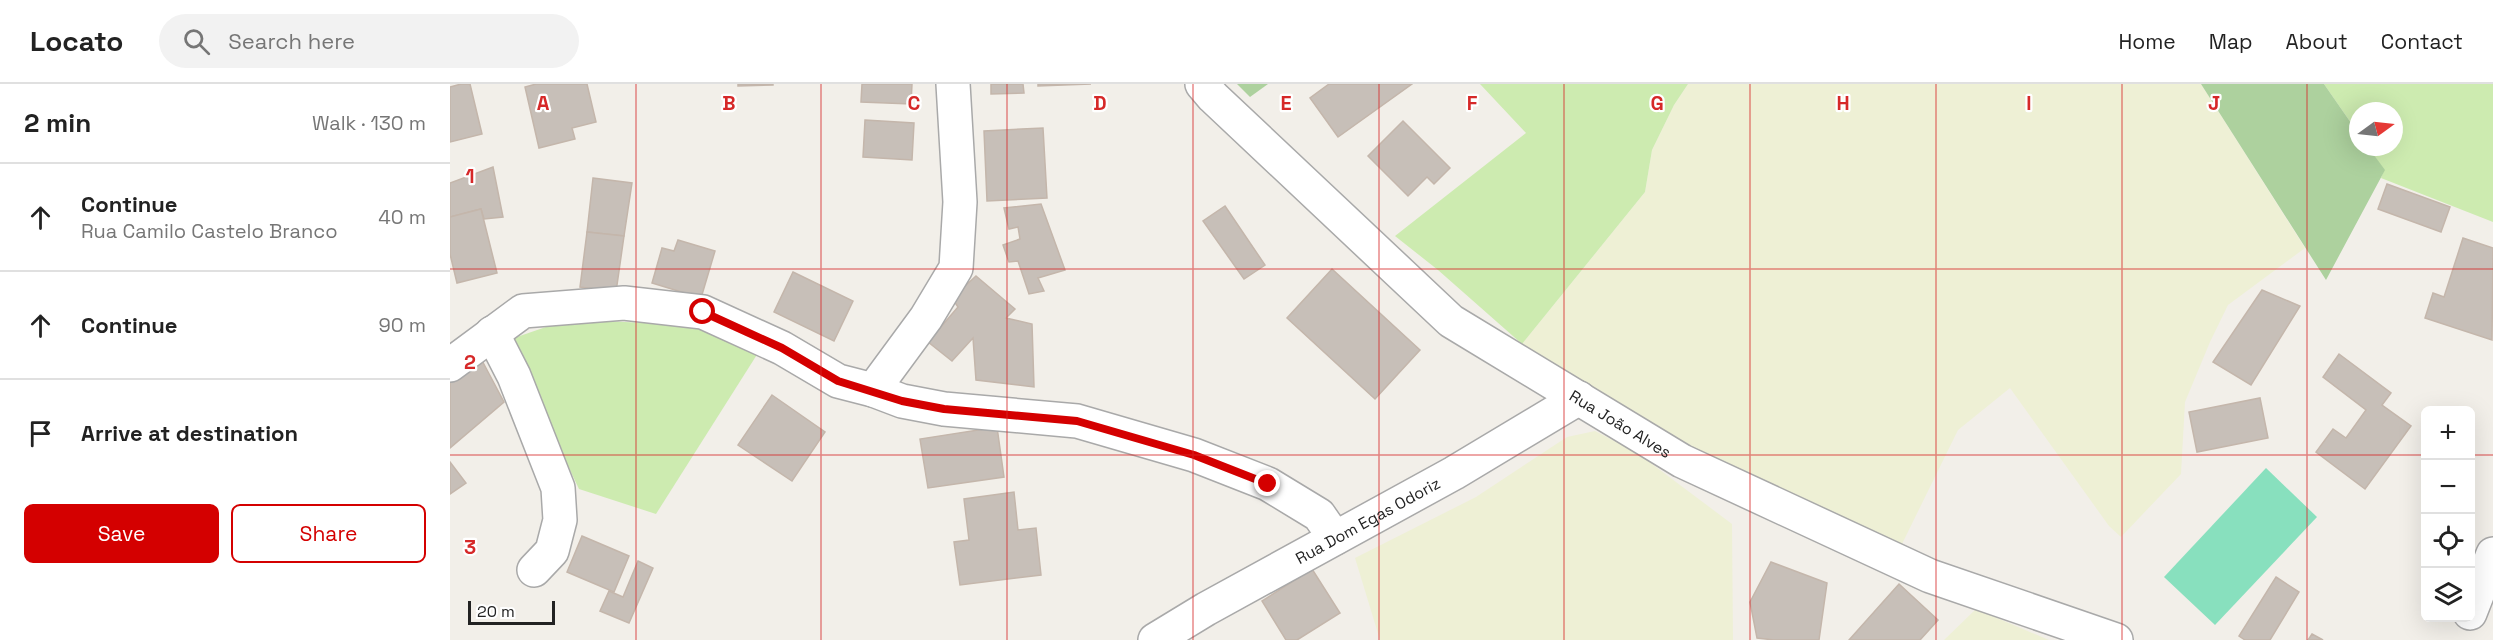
<!DOCTYPE html>
<meta charset="utf-8">
<style>
body{margin:0;font-family:"Space Grotesk",sans-serif;background:#f2f2f2;color:#222}
.controls{position:absolute;right:18px;bottom:18px;display:grid;overflow:hidden;border-radius:9px;box-shadow:0 6px 24px #0002}
.controls button{width:54px;height:54px;display:grid;place-items:center;padding:0;border:0;border-bottom:2px solid #e0e0e0;background:#fff;color:#222;font:30px sans-serif}
.compass{position:absolute;left:1899px;top:18px;width:54px;height:54px;border-radius:50%;background:#fff;box-shadow:0 6px 24px #0002;rotate:75deg}
.scale{position:absolute;left:18px;bottom:15px;width:87px;box-sizing:border-box;padding-left:6px;border:3px solid #222;border-top:0;font-size:16px;line-height:21px;white-space:nowrap;color:#222;-webkit-text-stroke:4px #fff;paint-order:stroke}
.stop{position:absolute;width:18px;height:18px;margin:-14px;border:4px solid #d40000;border-radius:50%;background:#fff}
.stop.end{background:#d40000;border-color:#fff;box-shadow:0 2px 6px #0008}
.list{margin:0;padding:0;list-style:none}
h2{display:flex;justify-content:space-between;align-items:center;height:78px;margin:0;padding:0 24px;font-size:26px}
h2 small{font-size:20px;font-weight:400;color:#767676}
.list li{display:grid;grid-template-columns:39px 1fr auto;gap:18px;align-items:center;box-sizing:border-box;height:108px;padding:0 24px;border-top:2px solid #e0e0e0}
.list b{display:block;font-size:22px;white-space:nowrap}
.list p{margin:0;font-size:20px;white-space:nowrap;color:#767676}
.list em{font-size:20px;font-style:normal;color:#767676}
.actions{display:flex;gap:12px;padding:18px 24px}
.actions a{flex:1;padding:14px 0;border:2px solid #d40000;border-radius:9px;text-align:center;font-size:21px;color:#d40000}
.actions .main{background:#d40000;color:#fff}
.icon{flex:none;width:33px;height:33px;fill:none;stroke:currentColor;stroke-width:2;stroke-linecap:round;stroke-linejoin:round}
.map{position:relative;flex:none;width:2043px;height:556px;overflow:hidden}
header{display:flex;align-items:center;gap:36px;box-sizing:border-box;height:84px;padding:0 30px;background:#fff;border-bottom:2px solid #e0e0e0}
header strong{font-size:28px}
nav{display:flex;gap:33px;margin-inline-start:auto;font-size:21px}
.search{width:420px;height:54px;background:#f2f2f2;display:flex;align-items:center;gap:15px;box-sizing:border-box;padding:0 21px;border-radius:33px;color:#767676;font-size:22px}
main{display:flex}
aside{flex:1;background:#fff}
.map>svg:first-child{display:block}
.farmland{fill:#eef0d5}
.grass{fill:#cdebb0}
.forest{fill:#add19e}
.pitch{fill:#88e0be}
.building{fill:#c7bfb8;stroke:#c4b6ab;stroke-width:1.5}
.lines{fill:none;stroke-linecap:round;stroke-linejoin:round}
.minor-casing{stroke:#a9a9a9;stroke-width:36}
.minor{stroke:#fff;stroke-width:33}
.route{stroke:#d40000;stroke-width:8}
.grid{fill:none;stroke:#d62828;stroke-width:1.5;stroke-opacity:0.55}
.labels{text-anchor:middle;stroke-width:4.5;stroke-linejoin:round;paint-order:stroke}
.street-label{font-size:16px;fill:#222;stroke:#fff}
.grid-label{font-size:20px;text-anchor:middle;font-weight:bold;fill:#d62828;stroke:#fff;stroke-width:4.5;stroke-linejoin:round;paint-order:stroke}
</style>
<header>
<strong>Locato</strong>
<div class="search"><svg class="icon" aria-label="search" viewBox="0 0 24 24"><circle cx="10" cy="10" r="6"/><path d="M15 15l6 6"/></svg>Search here</div>
<nav><a>Home</a><a>Map</a><a>About</a><a>Contact</a></nav>
</header>
<main>
<aside>
<h2>2 min<small>Walk · 130 m</small></h2>
<ul class="list">
<li><svg class="icon" aria-label="ahead" viewBox="0 0 24 24"><path d="M12 20V5M6 11l6-6 6 6"/></svg><div><b>Continue</b><p>Rua Camilo Castelo Branco</p></div><em>40 m</em></li>
<li><svg class="icon" aria-label="ahead" viewBox="0 0 24 24"><path d="M12 20V5M6 11l6-6 6 6"/></svg><div><b>Continue</b></div><em>90 m</em></li>
<li><svg class="icon" aria-label="arrive" viewBox="0 0 24 24"><path d="M6 21V4h12l-3 4 3 4H6"/></svg><div><b>Arrive at destination</b></div></li>
</ul>
<div class="actions"><a class="main">Save</a><a>Share</a></div>
</aside>
<div class="map">
<svg width="2043" height="556" viewBox="0 0 2043 556">
<rect width="100%" height="100%" fill="#f2efe9"/>
<g class="farmland">
<path d="M1238 0H1751L1855 164 1778 221 1760 258 1735 318 1731 390 1671 453 1659 442 1560 304 1508 346 1451 462 1287 394 1072 260 1195 108 1202 66 1224 21Z"/>
<path d="M1145 347 1186 368 1282 440 1283 556H930L905 474 1026 413 1117 353Z"/>
<path d="M1526 525 1599 556H1494Z"/>
</g>
<g class="grass">
<path d="M1030 0H1238L1224 21 1202 66 1195 108 1072 260 988 186 945 152 1076 49Z"/>
<path d="M1874 0H2043V138L1931 94 1934 86 1918 63H1944V27H1908V49Z"/>
<path d="M119 235 250 242 308 269 206 430 129 405 92 327 64 254Z"/>
</g>
<g class="forest">
<path d="M787 0H818L800 13Z"/>
<path d="M1751 0H1874L1908 49V63H1918L1935 86 1876 196Z"/>
</g>
<path class="pitch" d="M1816 384 1867 433 1765 541 1714 493Z"/>
<g class="building">
<path d="M11 0H20L32 50 0 58V3Z"/>
<path d="M86 0H137L146 38 122 44 125 55 89 64 75 3Z"/>
<path d="M288 0H323V1L288 2Z"/>
<path d="M412 0H462L461 20 411 18Z"/>
<path d="M541 0H573L574 9 541 10Z"/>
<path d="M588 0H641L588 2Z"/>
<path d="M879 0H962L888 53 860 14Z"/>
<path d="M415 36 464 39 462 76 413 73Z"/>
<path d="M953 37 1000 84 984 100 977 93 958 112 918 72Z"/>
<path d="M593 44 597 114 537 117 534 47Z"/>
<path d="M43 83 53 133 34 135 31 125 0 133V99Z"/>
<path d="M143 94 182 99 174 152 137 148Z"/>
<path d="M1937 100 2000 123 1991 148 1928 125Z"/>
<path d="M591 120 615 186 588 194 594 207 579 210 568 177 559 178 553 161 570 155 568 143 559 145 554 124Z"/>
<path d="M775 122 815 181 794 195 753 137Z"/>
<path d="M31 125 47 189 7 199 0 170V133Z"/>
<path d="M137 148 174 152 166 208 130 203Z"/>
<path d="M2013 154 2043 164 2042 256 1975 234 1983 209 1994 213Z"/>
<path d="M228 156 265 167 251 214 202 199 212 164 224 167Z"/>
<path d="M882 185 970 266 925 315 837 234Z"/>
<path d="M343 188 403 217 384 257 324 228Z"/>
<path d="M526 192 565 225 556 234 582 240 584 303 526 296 523 254 502 277 478 258 508 223 502 214Z"/>
<path d="M1812 206 1850 222 1801 301 1763 278Z"/>
<path d="M28 269 54 318 0 364V294Z"/>
<path d="M1889 270 1941 309 1932 321 1961 342 1915 405 1866 368 1883 345 1896 354 1916 326 1873 293Z"/>
<path d="M322 311 375 348 342 397 288 361Z"/>
<path d="M1810 314 1818 354 1747 368 1739 328Z"/>
<path d="M547 343 554 393 478 404 470 355Z"/>
<path d="M0 378 16 399 0 410Z"/>
<path d="M564 408 568 446 586 444 591 491 510 501 504 458 519 456 514 415Z"/>
<path d="M132 452 179 472 164 508 117 488Z"/>
<path d="M188 477 203 484 179 539 150 527 159 507 173 513Z"/>
<path d="M1321 478 1377 499 1369 556H1324L1307 554 1300 518Z"/>
<path d="M862 485 890 529 847 556H836L812 517Z"/>
<path d="M1826 493 1849 508 1820 556H1795L1789 552Z"/>
<path d="M1449 500 1488 536 1470 556H1399Z"/>
<path d="M1862 550 1873 556H1858Z"/>
</g>
<g class="lines">
<g class="minor-casing">
<g id="minor">
<path id="s1" d="M752 0 763 13 1001 237 1232 377 1480 492 1666 556"/>
<path d="M42 249 64 292 108 404 110 436 102 467 84 486"/>
<path d="M0 281 73 227 174 219 253 228 332 264 388 297 423 306 476 234 506 184 510 118 503 0"/>
<path d="M423 306 452 317 494 325 627 337 744 371 818 400 869 431 885 454"/>
<path d="M2020 529 2043 470"/>
<path id="s2" d="M705 556 756 525 1004 389 1129 314"/>
</g>
</g>
<use href="#minor" class="minor"/>
</g>
<g class="lines">
<path class="route" d="M253 228 332 264 388 297 452 317 494 325 627 337 744 371 818 400"/>
</g>
<path class="grid" d="M186 0V556M371 0V556M557 0V556M743 0V556M929 0V556M1114 0V556M1300 0V556M1486 0V556M1672 0V556M1857 0V556M0 185H2043M0 371H1976M2020 371H2043"/>
<g class="labels">
<g class="street-label">
<text dy="6" stroke="none"><textPath href="#s1" startOffset="542">Rua João Alves</textPath></text>
<text dy="6" stroke="none"><textPath href="#s2" startOffset="244">Rua Dom Egas Odoriz</textPath></text>
</g>
</g>
<g class="grid-label">
<text x="93" y="26">A</text>
<text x="279" y="26">B</text>
<text x="464" y="26">C</text>
<text x="650" y="26">D</text>
<text x="836" y="26">E</text>
<text x="1022" y="26">F</text>
<text x="1207" y="26">G</text>
<text x="1393" y="26">H</text>
<text x="1579" y="26">I</text>
<text x="1764" y="26">J</text>
<text x="20" y="99">1</text>
<text x="20" y="285">2</text>
<text x="20" y="470">3</text>
</g>
</svg>
<div class="controls">
<button>+</button>
<button>−</button>
<button><svg class="icon" aria-label="locate" viewBox="0 0 24 24"><circle cx="12" cy="12" r="6"/><path d="M12 2v4M12 18v4M2 12h4M18 12h4"/></svg></button>
<button><svg class="icon" aria-label="layers" viewBox="0 0 24 24"><path d="M12 4l9 5-9 5-9-5zM3 14l9 5 9-5"/></svg></button>
</div>
<svg class="compass" viewBox="-18 -18 36 36"><path d="M0-13l5 13h-10z" fill="#e53935"/><path d="M0 13l5-13h-10z" fill="#767676"/></svg>
<div class="scale">20 m</div>
<div class="stop" style="left:253px;top:228px"></div>
<div class="stop end" style="left:818px;top:400px"></div>
</div>
</main>
